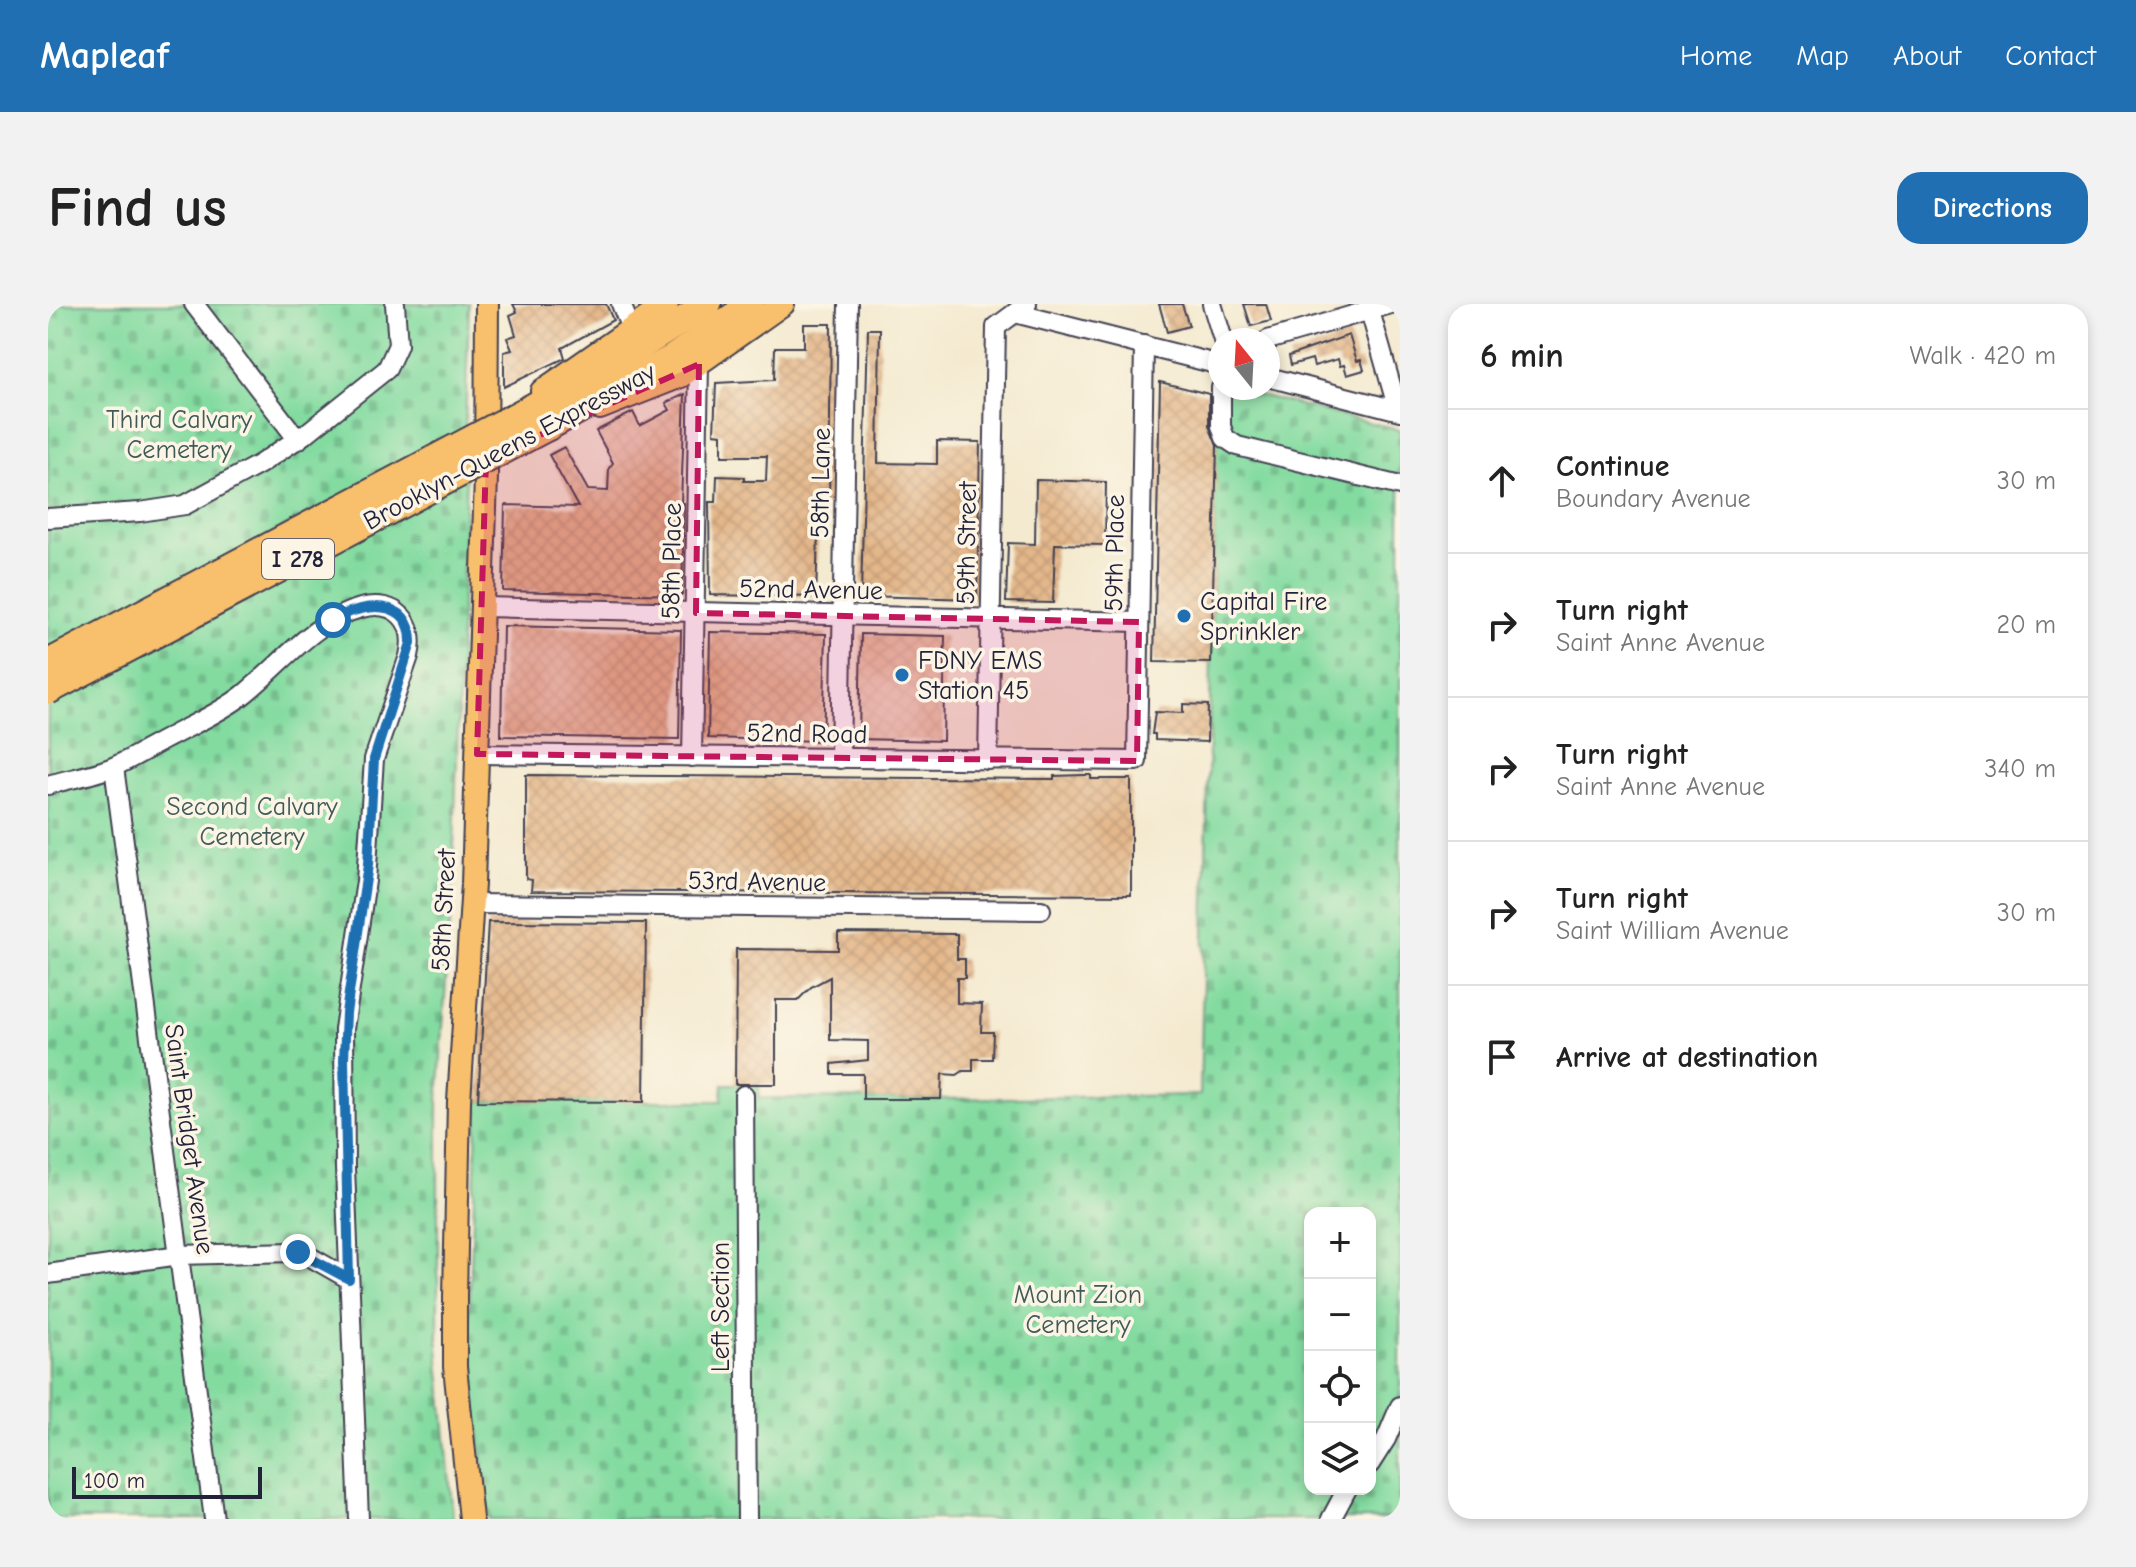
<!DOCTYPE html>
<meta charset="utf-8">
<style>
body{margin:0;font-family:"Comic Neue",sans-serif;background:#f2f2f2;color:#222}
.controls{position:absolute;right:24px;bottom:24px;display:grid;overflow:hidden;border-radius:16px;box-shadow:0 4px 12px #0003}
.controls button{width:72px;height:72px;display:grid;place-items:center;padding:0;border:0;border-bottom:2px solid #e0e0e0;background:#fff;color:#222;font:40px sans-serif}
.compass{position:absolute;left:1160px;top:24px;width:72px;height:72px;border-radius:50%;background:#fff;box-shadow:0 4px 12px #0003;rotate:342deg}
.scale{position:absolute;left:24px;bottom:20px;width:190px;box-sizing:border-box;padding-left:8px;border:4px solid #22223b;border-top:0;font-size:22px;line-height:28px;white-space:nowrap;color:#22223b;-webkit-text-stroke:6px #fcf5e5;paint-order:stroke}
.stop{position:absolute;width:24px;height:24px;margin:-18px;border:6px solid #1f6fb2;border-radius:50%;background:#fff}
.stop.end{background:#1f6fb2;border-color:#fff;box-shadow:0 2px 8px #0008}
.list{margin:0;padding:0;list-style:none}
h2{display:flex;justify-content:space-between;align-items:center;height:104px;margin:0;padding:0 32px;font-size:34px}
h2 small{font-size:26px;font-weight:400;color:#767676}
.list li{display:grid;grid-template-columns:52px 1fr auto;gap:24px;align-items:center;box-sizing:border-box;height:144px;padding:0 32px;border-top:2px solid #e0e0e0}
.list b{display:block;font-size:30px;white-space:nowrap}
.list p{margin:0;font-size:26px;white-space:nowrap;color:#767676}
.list em{font-size:26px;font-style:normal;color:#767676}
.icon{flex:none;width:44px;height:44px;fill:none;stroke:currentColor;stroke-width:2;stroke-linecap:round;stroke-linejoin:round}
.map{position:relative;flex:none;width:1352px;height:1215px;overflow:hidden;border-radius:24px}
header{display:flex;align-items:center;gap:48px;box-sizing:border-box;height:112px;padding:0 40px;background:#1f6fb2;color:#fff}
header strong{font-size:38px}
nav{display:flex;gap:44px;margin-inline-start:auto;font-size:28px}
.intro{display:flex;align-items:center;justify-content:space-between;box-sizing:border-box;height:192px;padding:0 48px}
h1{margin:0;font-size:56px}
.button{padding:20px 36px;border-radius:24px;background:#1f6fb2;color:#fff;font-size:28px;font-weight:700}
main{display:flex;gap:48px;padding:0 48px}
aside{flex:1;background:#fff;border-radius:24px;box-shadow:0 4px 12px #0003}
.map>svg:first-child{display:block}
.cemetery{fill:url(#cemetery-stones);stroke:#527e6e;stroke-width:2;fill-rule:evenodd}
.building{fill:url(#building-cross-hatch)}
.lines{fill:none;stroke-linecap:round;stroke-linejoin:round}
.minor-casing{stroke:#424051;stroke-width:22}
.major-casing{stroke:#424051;stroke-width:26}
.highway-casing{stroke:#424051;stroke-width:30}
.minor{stroke:#fff;stroke-width:18}
.major{stroke:#f8bf6c;stroke-width:22}
.highway{stroke:#f8bf6c;stroke-width:26}
.highway-bridge-casing{stroke:#424051;stroke-width:30;stroke-linecap:butt}
.highway-bridge{stroke:#f8bf6c;stroke-width:26}
.route{stroke:#1f6fb2;stroke-width:10}
.marked{fill:#c2185b;fill-opacity:0.2;stroke:#c2185b;stroke-width:6;stroke-dasharray:16 10;stroke-linejoin:round}
.poi-dot{fill:#1f6fb2;stroke:#fcf5e5;stroke-width:3}
.labels{text-anchor:middle;stroke-width:7;stroke-linejoin:round;paint-order:stroke}
.shield{fill:#fcf5e5;stroke:#63616e;stroke-width:2}
.shield-label{font-size:24px;font-weight:bold;fill:#22223b}
.park-label{font-size:26px;fill:#3f5a59;stroke:#fcf5e5}
.street-label{font-size:26px;fill:#22223b;stroke:#fcf5e5}
.poi-label{font-size:26px;fill:#22223b;stroke:#fcf5e5;text-anchor:start}
</style>
<header>
<strong>Mapleaf</strong>
<nav><a>Home</a><a>Map</a><a>About</a><a>Contact</a></nav>
</header>
<div class="intro"><h1>Find us</h1><a class="button">Directions</a></div>
<main>
<div class="map">
<svg width="1352" height="1215" viewBox="0 0 1352 1215">
<defs>
<pattern id="cemetery-stones" width="16" height="16" patternUnits="userSpaceOnUse" patternTransform="scale(2)"><rect width="16" height="16" fill="#83dba0"/><path d="M2 7V4a2 2 0 0 1 4 0v3zM10 15v-3a2 2 0 0 1 4 0v3z" fill="#71bc8b"/></pattern>
<pattern id="building-cross-hatch" width="8" height="8" patternUnits="userSpaceOnUse" patternTransform="scale(2)"><rect width="8" height="8" fill="#e4b78a"/><path d="M0 0l8 8M0 8l8-8" fill="none" stroke="#c39d78"/></pattern>
</defs>
<rect width="100%" height="100%" fill="#fcf5e5"/>
<filter id="ink" filterUnits="userSpaceOnUse"><feTurbulence type="fractalNoise" baseFrequency=".0125" numOctaves="2"/><feDisplacementMap in="SourceGraphic" scale="16" xChannelSelector="R" yChannelSelector="G"/><feConvolveMatrix kernelMatrix="1 2 1 2 8 2 1 2 1" color-interpolation-filters="sRGB"/></filter>
<filter id="wash" filterUnits="userSpaceOnUse"><feTurbulence type="fractalNoise" baseFrequency=".006" numOctaves="4" result="noise"/><feDisplacementMap in="SourceGraphic" scale="32" xChannelSelector="R" yChannelSelector="G"/><feGaussianBlur stdDeviation="1.8" result="paint"/><feColorMatrix in="noise" values="0 0 0 0 0 0 0 0 0 0 0 0 0 0 0 0 0 1.4 0 .05"/><feComposite in="paint" operator="in"/></filter>
<g filter="url(#wash)">
<rect width="100%" height="100%" fill="#f4ead0"/>
<g class="cemetery">
<path d="M0 0H421L417 128 0 347Z"/>
<path d="M1170 81 1172 84H1183L1352 126V1215H441L420 1033 430 797H674L675 780H711V794L893 795 1152 791ZM1262 909H1322V1185H1262Z"/>
<path d="M418 172 405 573 390 797V1044L405 1215H0V394Z"/>
</g>
<g id="blocks">
<g class="building">
<path d="M465 0H558L565 16 514 44 517 54 456 83V48L464 46 459 34 468 31 462 11 469 8Z"/>
<path d="M1111 0H1134L1141 22 1119 28Z"/>
<path d="M1196 0H1218L1223 17 1203 22Z"/>
<path d="M756 20H783L781 201H771L768 293 662 291 661 198H668L669 172 696 173V177H718L719 152H674V130L666 129 668 79 726 76 727 43H756Z"/>
<path d="M820 25H832L830 159 889 160V137L932 138 929 295 813 292Z"/>
<path d="M1301 31 1309 57 1313 56 1316 66 1299 71 1296 61 1292 62 1290 55 1266 62 1264 55 1243 61 1241 52Z"/>
<path d="M1112 78 1161 90V122L1169 142 1163 359 1106 358Z"/>
<path d="M637 90 633 199H636L634 291 455 287 457 201 530 203 501 151 516 143 540 186 560 187 561 164 565 159 548 127 585 108 592 122 622 106 618 99Z"/>
<path d="M988 176 1058 178 1057 241 1007 240 1005 299 958 298 960 239 987 240Z"/>
<path d="M455 322 633 326 631 435 453 432Z"/>
<path d="M662 328 778 330 775 437 660 434Z"/>
<path d="M813 330 897 332 895 437 811 435Z"/>
<path d="M1135 400 1160 401 1159 438 1107 436V430H1104L1107 408 1135 409Z"/>
<path d="M478 471 1006 475V472L1036 471H1043V475H1083V591L483 587 484 576 478 575Z"/>
<path d="M440 618 598 619 596 798 430 797Z"/>
<path d="M790 629 909 630V655H917V674H909V699L934 700 933 728H945L944 755H925V767H915L909 771 894 770 893 795H815V770H784V760L820 756V737L782 736V673L763 683 750 696H728V780H687L688 645 790 646Z"/>
</g>
</g>
</g>
<g filter="url(#ink)">
<use href="#blocks" fill-opacity="0" stroke="#424051" stroke-width="2"/>
<g class="lines">
<g class="minor-casing">
<g id="minor">
<path d="M146 0 250 136"/>
<path d="M573 0 583 25"/>
<path d="M1164 0 1175 36"/>
<path d="M1320 0 1350 106"/>
<path d="M967 9 1172 61"/>
<path d="M1220 36 1343 0"/>
<path d="M1220 73 1352 107"/>
<path d="M1173 84V122L1177 134 1189 142 1352 182"/>
<path d="M0 214 92 208 137 201 212 160 260 128 339 65 350 41 347 0"/>
<path d="M433 303 1091 318"/>
<path d="M429 450 1089 457 1096 41"/>
<path d="M644 453 651 60"/>
<path d="M792 455 800 0"/>
<path d="M940 456 948 23 979 0"/>
<path d="M66 463 166 1215"/>
<path d="M0 481C21 475 45 471 65 463 84 455 102 443 120 434 145 420 172 409 195 391 232 362 266 316 313 304 348 295 369 318 361 352L326 455 318 577 296 725 297 864 311 1215"/>
<path d="M424 600 993 606"/>
<path d="M696 791 699 1215"/>
<path d="M0 970 131 951 246 948 257 950 301 975"/>
<path d="M1322 1160 1338 1135 1352 1102"/>
<path d="M1283 1215 1299 1185"/>
</g>
</g>
<g class="major-casing">
<g id="major">
<path d="M494 87 619 0"/>
<path d="M552 104 633 72 735 0"/>
<path d="M423 1215 407 1063V992L411 797 425 580 438 173 439 0"/>
</g>
</g>
<g class="highway-casing">
<g id="highway">
<path d="M488 101 578 52 660 0"/>
<path d="M500 123 623 55 703 0"/>
</g>
</g>
<use href="#minor" class="minor"/>
<use href="#major" class="major"/>
<use href="#highway" class="highway"/>
<g class="highway-bridge-casing">
<g id="highway-bridge">
<path d="M0 359 488 101"/>
<path d="M0 387 500 123"/>
</g>
</g>
<use href="#highway-bridge" class="highway-bridge"/>
</g>
</g>
<g class="lines" filter="url(#ink)">
<path class="route" d="M250 948 301 975 296 756 298 709 320 561 326 455 363 339C364 292 313 299 285 316"/>
</g>
<path class="marked" d="M651 60 648 309 1091 318 1089 457 429 450 438 155Z"/>
<g class="poi-dot">
<circle cx="1136" cy="312" r="8"/>
<circle cx="854" cy="371" r="8"/>
</g>
<g class="labels">
<rect class="shield" x="214" y="235" width="72" height="40" rx="6"/>
<g class="shield-label">
<text x="250" y="263">I 278</text>
</g>
<g class="park-label">
<text x="131" y="124">Third Calvary<tspan x="131" dy="30">Cemetery</tspan></text>
<text x="204" y="511">Second Calvary<tspan x="204" dy="30">Cemetery</tspan></text>
<text x="1030" y="999">Mount Zion<tspan x="1030" dy="30">Cemetery</tspan></text>
</g>
<g class="street-label">
<text transform="translate(461 142) rotate(-28)" y="9">Brooklyn-Queens Expressway</text>
<text transform="translate(772 179) rotate(-89)" y="9">58th Lane</text>
<text transform="translate(918 239) rotate(-89)" y="9">59th Street</text>
<text transform="translate(1066 249) rotate(-89)" y="9">59th Place</text>
<text transform="translate(623 257) rotate(-89)" y="9">58th Place</text>
<text transform="translate(763 285) rotate(1)" y="9">52nd Avenue</text>
<text transform="translate(759 429) rotate(1)" y="9">52nd Road</text>
<text transform="translate(709 577) rotate(1)" y="9">53rd Avenue</text>
<text transform="translate(395 606) rotate(-87)" y="9">58th Street</text>
<text transform="translate(142 835) rotate(82)" y="9">Saint Bridget Avenue</text>
<text transform="translate(672 1003) rotate(-90)" y="9">Left Section</text>
</g>
<g class="poi-label">
<text x="1152" y="306">Capital Fire<tspan x="1152" dy="30">Sprinkler</tspan></text>
<text x="870" y="365">FDNY EMS<tspan x="870" dy="30">Station 45</tspan></text>
</g>
</g>
</svg>
<div class="controls">
<button>+</button>
<button>−</button>
<button><svg class="icon" aria-label="locate" viewBox="0 0 24 24"><circle cx="12" cy="12" r="6"/><path d="M12 2v4M12 18v4M2 12h4M18 12h4"/></svg></button>
<button><svg class="icon" aria-label="layers" viewBox="0 0 24 24"><path d="M12 4l9 5-9 5-9-5zM3 14l9 5 9-5"/></svg></button>
</div>
<svg class="compass" viewBox="-18 -18 36 36"><path d="M0-13l5 13h-10z" fill="#e53935"/><path d="M0 13l5-13h-10z" fill="#767676"/></svg>
<div class="scale">100 m</div>
<div class="stop" style="left:285px;top:316px"></div>
<div class="stop end" style="left:250px;top:948px"></div>
</div>
<aside>
<h2>6 min<small>Walk · 420 m</small></h2>
<ul class="list">
<li><svg class="icon" aria-label="ahead" viewBox="0 0 24 24"><path d="M12 20V5M6 11l6-6 6 6"/></svg><div><b>Continue</b><p>Boundary Avenue</p></div><em>30 m</em></li>
<li><svg class="icon" aria-label="right" viewBox="0 0 24 24"><path d="M7 20v-9h11M14 6l5 5-5 5"/></svg><div><b>Turn right</b><p>Saint Anne Avenue</p></div><em>20 m</em></li>
<li><svg class="icon" aria-label="right" viewBox="0 0 24 24"><path d="M7 20v-9h11M14 6l5 5-5 5"/></svg><div><b>Turn right</b><p>Saint Anne Avenue</p></div><em>340 m</em></li>
<li><svg class="icon" aria-label="right" viewBox="0 0 24 24"><path d="M7 20v-9h11M14 6l5 5-5 5"/></svg><div><b>Turn right</b><p>Saint William Avenue</p></div><em>30 m</em></li>
<li><svg class="icon" aria-label="arrive" viewBox="0 0 24 24"><path d="M6 21V4h12l-3 4 3 4H6"/></svg><div><b>Arrive at destination</b></div></li>
</ul>
</aside>
</main>
